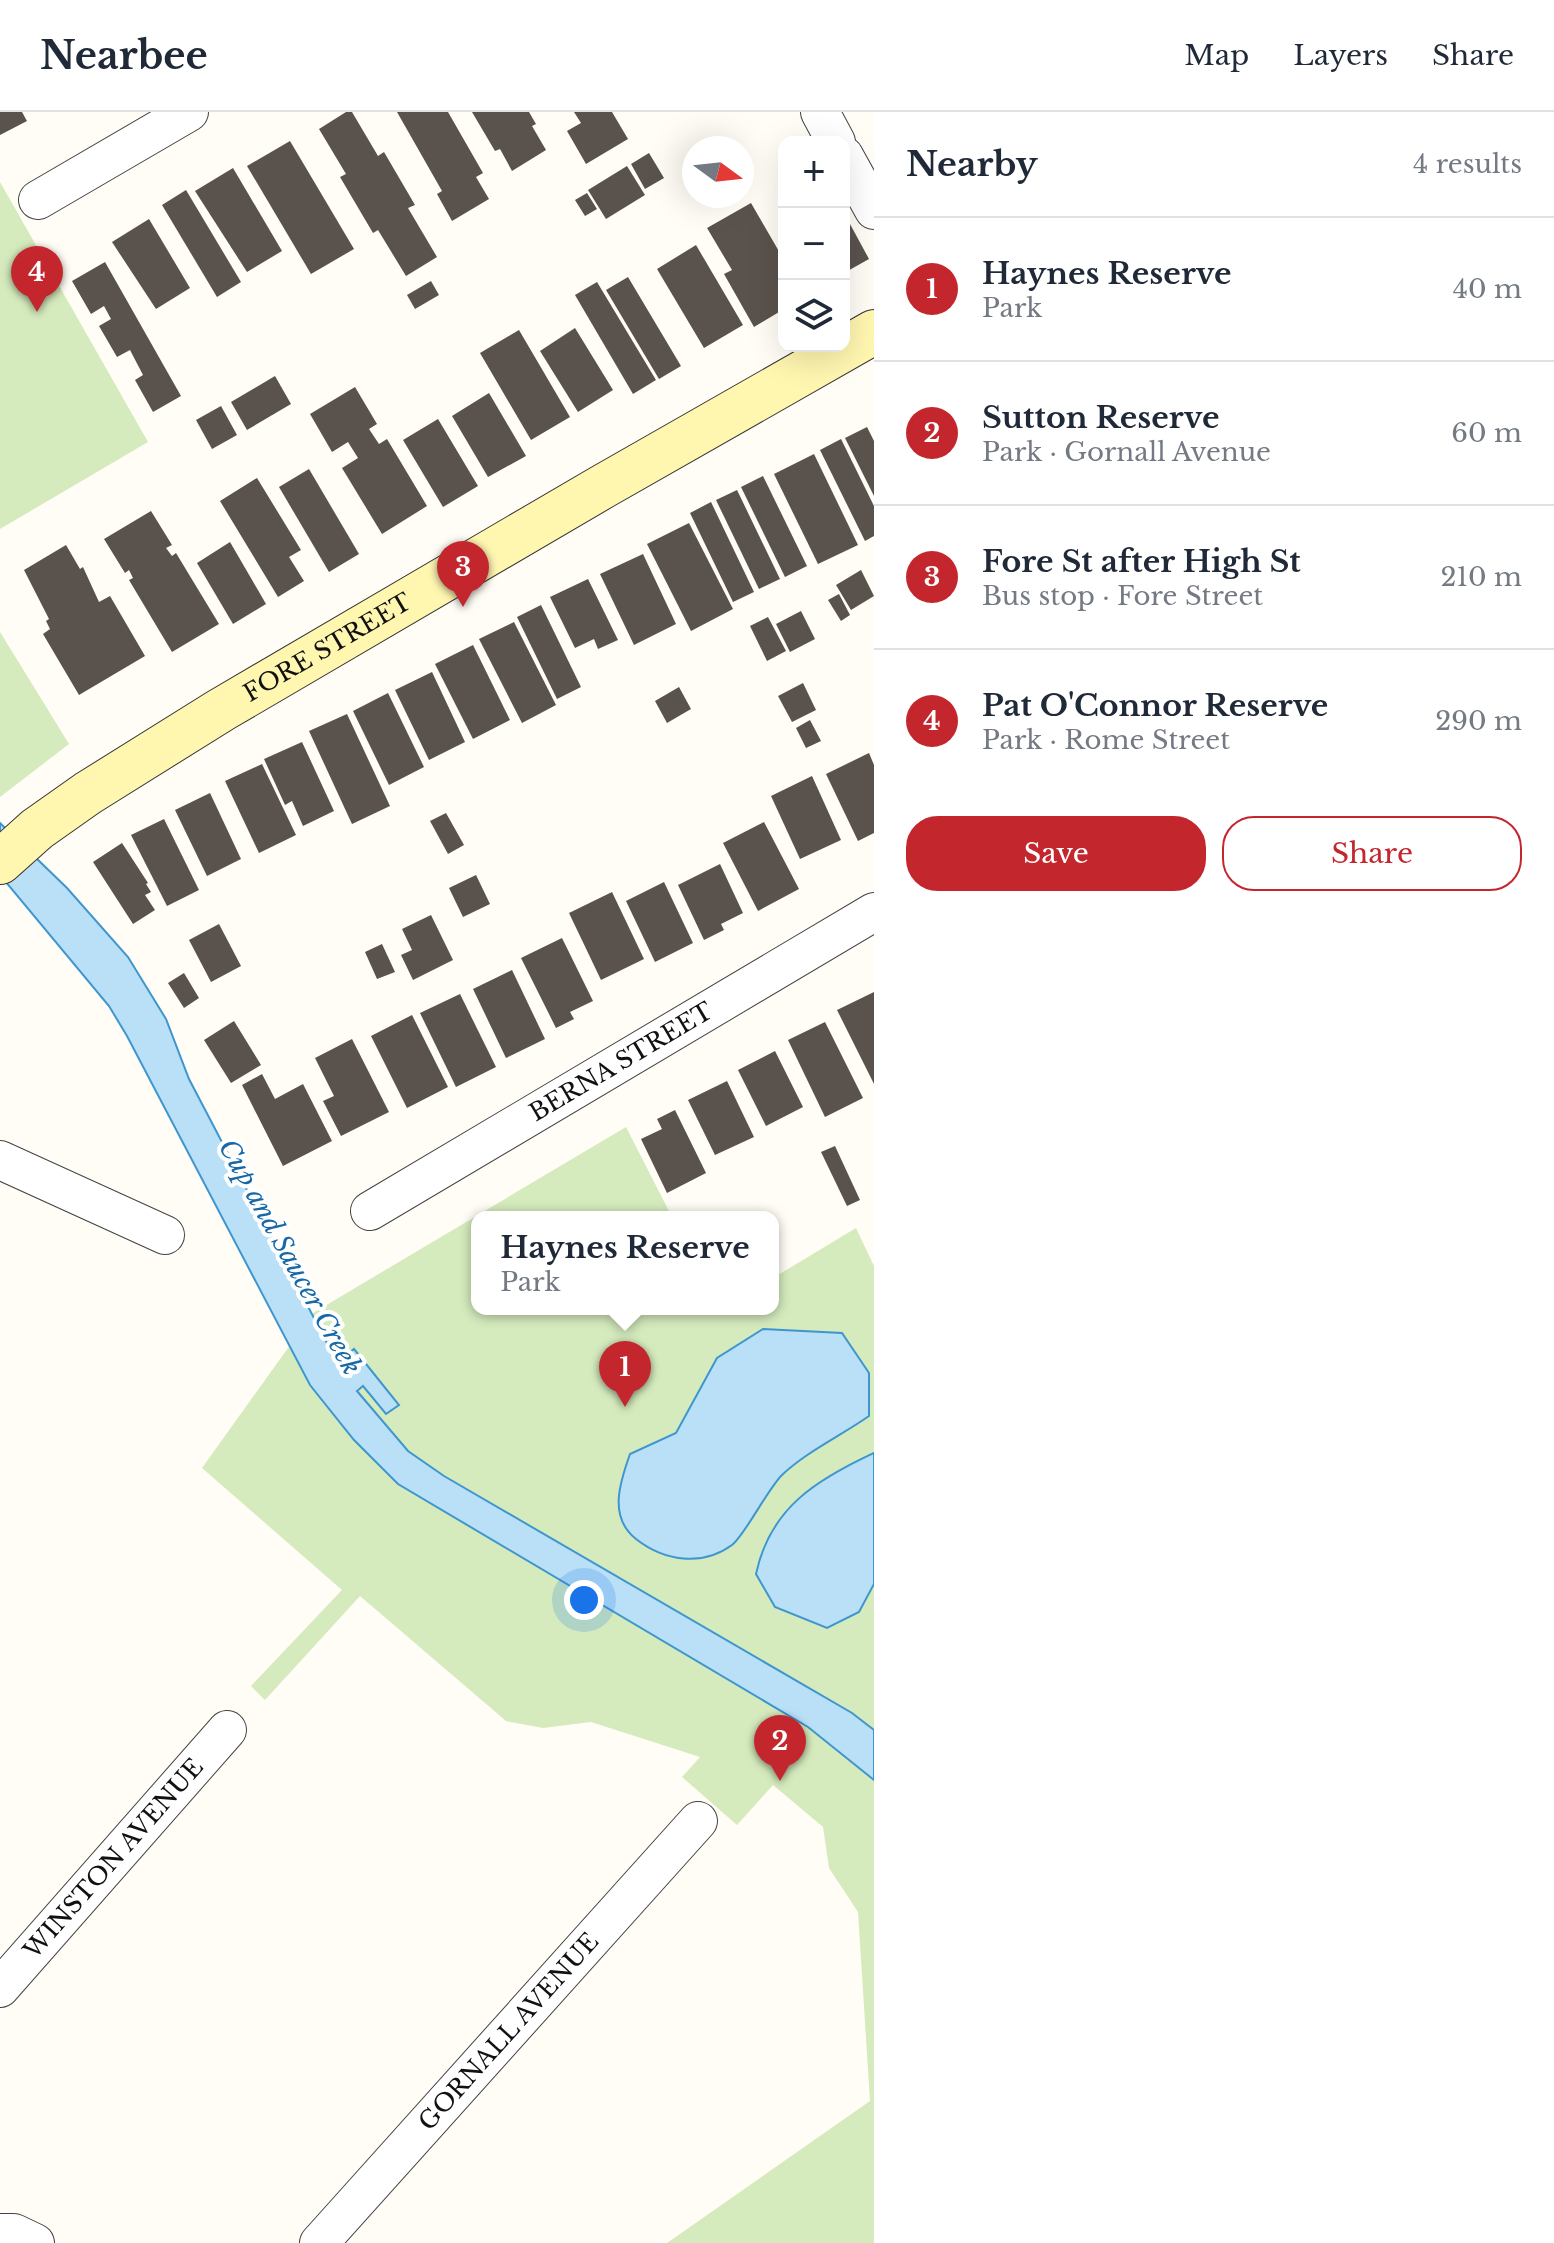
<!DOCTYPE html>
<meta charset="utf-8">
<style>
body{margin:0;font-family:"Libre Baskerville",serif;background:#f2f2f3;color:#1f2937}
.controls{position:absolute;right:24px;top:24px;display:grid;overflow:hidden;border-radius:16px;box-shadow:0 8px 32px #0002}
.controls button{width:72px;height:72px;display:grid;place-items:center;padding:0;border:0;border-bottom:2px solid #e0e1e3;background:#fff;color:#1f2937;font:40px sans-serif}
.compass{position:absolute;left:682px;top:24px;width:72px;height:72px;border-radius:50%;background:#fff;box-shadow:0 8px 32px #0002;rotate:105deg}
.you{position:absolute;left:584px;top:1488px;width:28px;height:28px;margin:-20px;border:6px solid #fff;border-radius:50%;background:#1a73e8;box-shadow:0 0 0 12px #1a73e833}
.badge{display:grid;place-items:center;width:52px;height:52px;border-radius:50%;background:#c4262e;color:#fff;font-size:26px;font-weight:700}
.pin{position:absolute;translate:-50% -66px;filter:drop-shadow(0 2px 4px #0008)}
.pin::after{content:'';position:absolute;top:42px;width:28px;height:24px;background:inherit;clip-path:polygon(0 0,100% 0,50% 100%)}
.popup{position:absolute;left:471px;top:1099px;width:308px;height:104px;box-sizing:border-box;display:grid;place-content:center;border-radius:16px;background:#fff;filter:drop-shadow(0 2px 6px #0005);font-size:26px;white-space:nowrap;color:#747a83}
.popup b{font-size:30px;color:#1f2937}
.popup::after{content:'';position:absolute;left:50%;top:100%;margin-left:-16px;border:16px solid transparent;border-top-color:#fff}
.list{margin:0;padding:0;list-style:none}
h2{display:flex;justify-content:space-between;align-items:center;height:104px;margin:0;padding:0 32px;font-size:34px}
h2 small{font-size:26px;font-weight:400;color:#747a83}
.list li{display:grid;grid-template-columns:52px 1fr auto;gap:24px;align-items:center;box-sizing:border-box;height:144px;padding:0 32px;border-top:2px solid #e0e1e3}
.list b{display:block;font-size:30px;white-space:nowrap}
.list p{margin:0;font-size:26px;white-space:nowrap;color:#747a83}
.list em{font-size:26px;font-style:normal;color:#747a83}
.actions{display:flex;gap:16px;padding:24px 32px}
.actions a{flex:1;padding:18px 0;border:2px solid #c4262e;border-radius:32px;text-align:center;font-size:28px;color:#c4262e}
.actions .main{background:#c4262e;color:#fff}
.icon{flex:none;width:44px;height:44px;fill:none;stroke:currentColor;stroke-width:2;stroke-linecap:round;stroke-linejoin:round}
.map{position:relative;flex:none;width:874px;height:2131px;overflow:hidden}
header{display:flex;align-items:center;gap:48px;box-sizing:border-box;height:112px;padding:0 40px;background:#fff;border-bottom:2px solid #e0e1e3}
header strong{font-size:38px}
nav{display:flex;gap:44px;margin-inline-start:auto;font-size:28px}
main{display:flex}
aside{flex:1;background:#fff}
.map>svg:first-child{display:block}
.green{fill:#d5ebbd}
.water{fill:#b9e0f7;stroke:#3f96cf;stroke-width:2}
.building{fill:#5a524d}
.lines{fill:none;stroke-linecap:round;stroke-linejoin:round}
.street-casing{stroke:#444;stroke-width:40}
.secondary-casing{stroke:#333;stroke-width:46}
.street{stroke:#fff;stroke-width:38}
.secondary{stroke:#fff6b0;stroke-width:44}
.labels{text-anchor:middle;stroke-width:8;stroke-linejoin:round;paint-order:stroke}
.street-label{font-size:24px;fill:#111;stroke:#fff}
.water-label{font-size:26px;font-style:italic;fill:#1768a6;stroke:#fff}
</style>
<header>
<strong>Nearbee</strong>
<nav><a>Map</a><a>Layers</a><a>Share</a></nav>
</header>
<main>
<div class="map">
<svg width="874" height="2131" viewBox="0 0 874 2131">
<rect width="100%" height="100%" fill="#fffdf5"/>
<g class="green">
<path d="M0 70 148 330 0 417Z"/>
<path d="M0 520 69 632 0 685Z"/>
<path d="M626 1015 672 1105H477V1197H773V1166L856 1116 874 1154V2131H667L870 1989 858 1800 829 1756 823 1715 773 1673 737 1713 682 1665 700 1645 591 1610 543 1616 506 1609 360 1484 265 1588 251 1574 342 1478 202 1356 313 1201Z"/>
</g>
<g class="water">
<path d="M0 711 67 776 128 845 166 907 189 967 337 1250 354 1237 399 1293 386 1302 363 1274 357 1279 408 1339 444 1364 852 1601 874 1618V1668L808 1615 398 1372 354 1328 310 1273 127 924 109 894 0 763Z"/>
<path d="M763 1217 842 1221 869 1261V1304C842 1323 806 1340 782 1363 767 1378 745 1423 732 1433 702 1455 664 1449 636 1427 608 1405 620 1370 630 1342L676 1321 717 1246Z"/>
<path d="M874 1341V1472L859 1500 827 1516 775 1495 756 1462C770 1396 816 1368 874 1341Z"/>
</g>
<g class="building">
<path d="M0 0H22L27 9 0 23Z"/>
<path d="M346 0H352L378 44 384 40 415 93 408 96 437 145 406 164 378 118 373 121 340 65 346 62 319 17Z"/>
<path d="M397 0H448L483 61 476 65 489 87 452 109 437 82 442 79Z"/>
<path d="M472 0H529L536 12 532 14 546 38 512 59 500 37 495 39Z"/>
<path d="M574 0H612L628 27 586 52 567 19 581 11Z"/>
<path d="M290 29 354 137 311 162 247 54Z"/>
<path d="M649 41 664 66 645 77 631 52Z"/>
<path d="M627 54 645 83 606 107 588 78Z"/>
<path d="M233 56 282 139 247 160 195 79Z"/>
<path d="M186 78 241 170 217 185 162 93Z"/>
<path d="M587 81 597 97 585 104 575 88Z"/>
<path d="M751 91 784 148V197L754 215 724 162 732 158 707 116Z"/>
<path d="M844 101 869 147 844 161Z"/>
<path d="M149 107 190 176 156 197 112 130Z"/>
<path d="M696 133 743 213 704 236 657 157Z"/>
<path d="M105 150 181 284 153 300 135 268 143 263 130 238 117 245 99 214 111 207 104 194 91 202 72 169Z"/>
<path d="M628 165 681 254 659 267 606 178Z"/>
<path d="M431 169 439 183 415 197 407 183Z"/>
<path d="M597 170 656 268 633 282 575 183Z"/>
<path d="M575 216 613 278 578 300 540 239Z"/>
<path d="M519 218 570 305 531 328 480 241Z"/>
<path d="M275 264 291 292 247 318 231 290Z"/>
<path d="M355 275 377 312 369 317 379 332 387 327 427 394 382 422 342 356 358 346 348 330 332 340 310 302Z"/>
<path d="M489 281 526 344 488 365 452 304Z"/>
<path d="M221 294 237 323 212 337 196 308Z"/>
<path d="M438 307 478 374 443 395 403 328Z"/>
<path d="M867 315 874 329V384L845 326Z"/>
<path d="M841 327 874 394V424L865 429 820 338Z"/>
<path d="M814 342 858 433 818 452 774 362Z"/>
<path d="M309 357 359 442 329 460 279 375Z"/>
<path d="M763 364 807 454 785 465 741 375Z"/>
<path d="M257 366 301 438 289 445 304 469 278 485 220 389Z"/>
<path d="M737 378 780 467 759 477 716 388Z"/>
<path d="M711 390 754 480 733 490 690 401Z"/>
<path d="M151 399 172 433 166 436 172 444 176 441 219 512 172 540 129 468 133 466 129 458 125 461 104 427Z"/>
<path d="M689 411 733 497 691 519 647 432Z"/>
<path d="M230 430 266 492 233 512 197 451Z"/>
<path d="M66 433 80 457 83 455 99 490 110 484 145 544 79 583 43 522 50 517 46 509 49 507 24 458Z"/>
<path d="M643 442 676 512 634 533 600 462Z"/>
<path d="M861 458 874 484 851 498 836 473Z"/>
<path d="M588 467 618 528 598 537 594 527 575 536 550 485Z"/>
<path d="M839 482 850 503 841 509 828 488Z"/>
<path d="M541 493 581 575 557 587 517 505Z"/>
<path d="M801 499 815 527 790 540 776 512Z"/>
<path d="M768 505 786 539 767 549 750 514Z"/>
<path d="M514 510 556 593 522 611 479 527Z"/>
<path d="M473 533 510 608 473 627 435 552Z"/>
<path d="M432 560 465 630 429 648 395 578Z"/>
<path d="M803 571 816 598 792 610 778 584Z"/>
<path d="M679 575 691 597 667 611 655 589Z"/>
<path d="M388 581 424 655 389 673 353 599Z"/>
<path d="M347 602 390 694 352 712 309 619Z"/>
<path d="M810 608 821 629 806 636 796 616Z"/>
<path d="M302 630 334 699 303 714 292 689 285 693 264 647Z"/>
<path d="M869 641 874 653V721L858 729 826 662Z"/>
<path d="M262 652 296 723 259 741 225 669Z"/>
<path d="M812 664 841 728 800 747 771 684Z"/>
<path d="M210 681 241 747 207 764 175 698Z"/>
<path d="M446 701 464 733 448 742 430 709Z"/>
<path d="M164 707 199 778 167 794 131 723Z"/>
<path d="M764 710 799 777 758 799 723 731Z"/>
<path d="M122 731 148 771 146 772 151 780 145 783 155 798 133 812 93 750Z"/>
<path d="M720 752 743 801 721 812 724 818 704 828 678 773Z"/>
<path d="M476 763 490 792 463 805 449 776Z"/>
<path d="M664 770 693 831 655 850 626 789Z"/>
<path d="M612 780 644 847 601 868 569 801Z"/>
<path d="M431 803 453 848 413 868 401 843 412 838 402 817Z"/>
<path d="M219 812 241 854 211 870 189 828Z"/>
<path d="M562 826 593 889 570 900 574 907 556 916 521 846Z"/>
<path d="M382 832 395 860 377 867 365 840Z"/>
<path d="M512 858 545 927 506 946 473 877Z"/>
<path d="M184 861 199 886 184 896 168 871Z"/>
<path d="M874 880V972L837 898Z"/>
<path d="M460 882 496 955 456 975 420 901Z"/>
<path d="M412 903 448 975 407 996 371 924Z"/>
<path d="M234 909 261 953 231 971 204 928Z"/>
<path d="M825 910 863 986 825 1005 788 928Z"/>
<path d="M352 927 389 1000 341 1024 323 989 334 984 315 946Z"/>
<path d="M775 939 803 995 766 1014 738 958Z"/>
<path d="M262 962 275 987 303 972 332 1029 283 1054 242 973Z"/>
<path d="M727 969 754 1025 715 1043 688 988Z"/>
<path d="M675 998 706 1061 667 1081 641 1027 662 1017 657 1007Z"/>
<path d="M835 1034 860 1088 847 1094 821 1040Z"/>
</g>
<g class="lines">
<g class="street-casing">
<g id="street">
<path d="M820 0 836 30"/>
<path d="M844 44 874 98"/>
<path d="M38 88 189 0"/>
<path d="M0 1048 165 1123"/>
<path id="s1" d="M370 1099 874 800"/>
<path id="s2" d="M0 1876 227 1618"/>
<path d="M0 2121H14L35 2131"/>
<path id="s3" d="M319 2131 698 1709"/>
</g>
</g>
<g class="secondary-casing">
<g id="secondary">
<path id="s4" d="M0 750 37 717 88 681 221 598 602 375 874 220"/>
</g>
</g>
<use href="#street" class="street"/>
<use href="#secondary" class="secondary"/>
</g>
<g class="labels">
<g class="street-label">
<text dy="8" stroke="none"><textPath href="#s4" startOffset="392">FORE STREET</textPath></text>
<text dy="8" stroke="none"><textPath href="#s1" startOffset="292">BERNA STREET</textPath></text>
<text dy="8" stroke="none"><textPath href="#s2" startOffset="172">WINSTON AVENUE</textPath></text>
<text dy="8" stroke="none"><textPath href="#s3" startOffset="284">GORNALL AVENUE</textPath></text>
</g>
<g class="water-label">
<text transform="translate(290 1145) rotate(61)" y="9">Cup and Saucer Creek</text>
</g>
</g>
</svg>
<div class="controls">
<button>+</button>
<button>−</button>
<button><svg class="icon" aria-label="layers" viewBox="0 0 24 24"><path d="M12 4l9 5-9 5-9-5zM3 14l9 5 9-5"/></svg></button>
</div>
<svg class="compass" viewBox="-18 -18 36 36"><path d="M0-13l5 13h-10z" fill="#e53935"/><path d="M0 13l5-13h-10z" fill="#747a83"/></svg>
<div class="you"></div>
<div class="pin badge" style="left:625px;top:1295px">1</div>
<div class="popup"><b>Haynes Reserve</b>Park</div>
<div class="pin badge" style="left:780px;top:1669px">2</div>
<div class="pin badge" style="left:463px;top:495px">3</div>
<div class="pin badge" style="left:37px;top:200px">4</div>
</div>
<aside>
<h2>Nearby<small>4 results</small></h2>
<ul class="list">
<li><span class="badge">1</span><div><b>Haynes Reserve</b><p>Park</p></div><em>40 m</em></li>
<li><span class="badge">2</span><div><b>Sutton Reserve</b><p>Park · Gornall Avenue</p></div><em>60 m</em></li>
<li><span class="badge">3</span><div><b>Fore St after High St</b><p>Bus stop · Fore Street</p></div><em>210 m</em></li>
<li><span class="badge">4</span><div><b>Pat O'Connor Reserve</b><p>Park · Rome Street</p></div><em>290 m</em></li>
</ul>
<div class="actions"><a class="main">Save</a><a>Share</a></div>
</aside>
</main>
